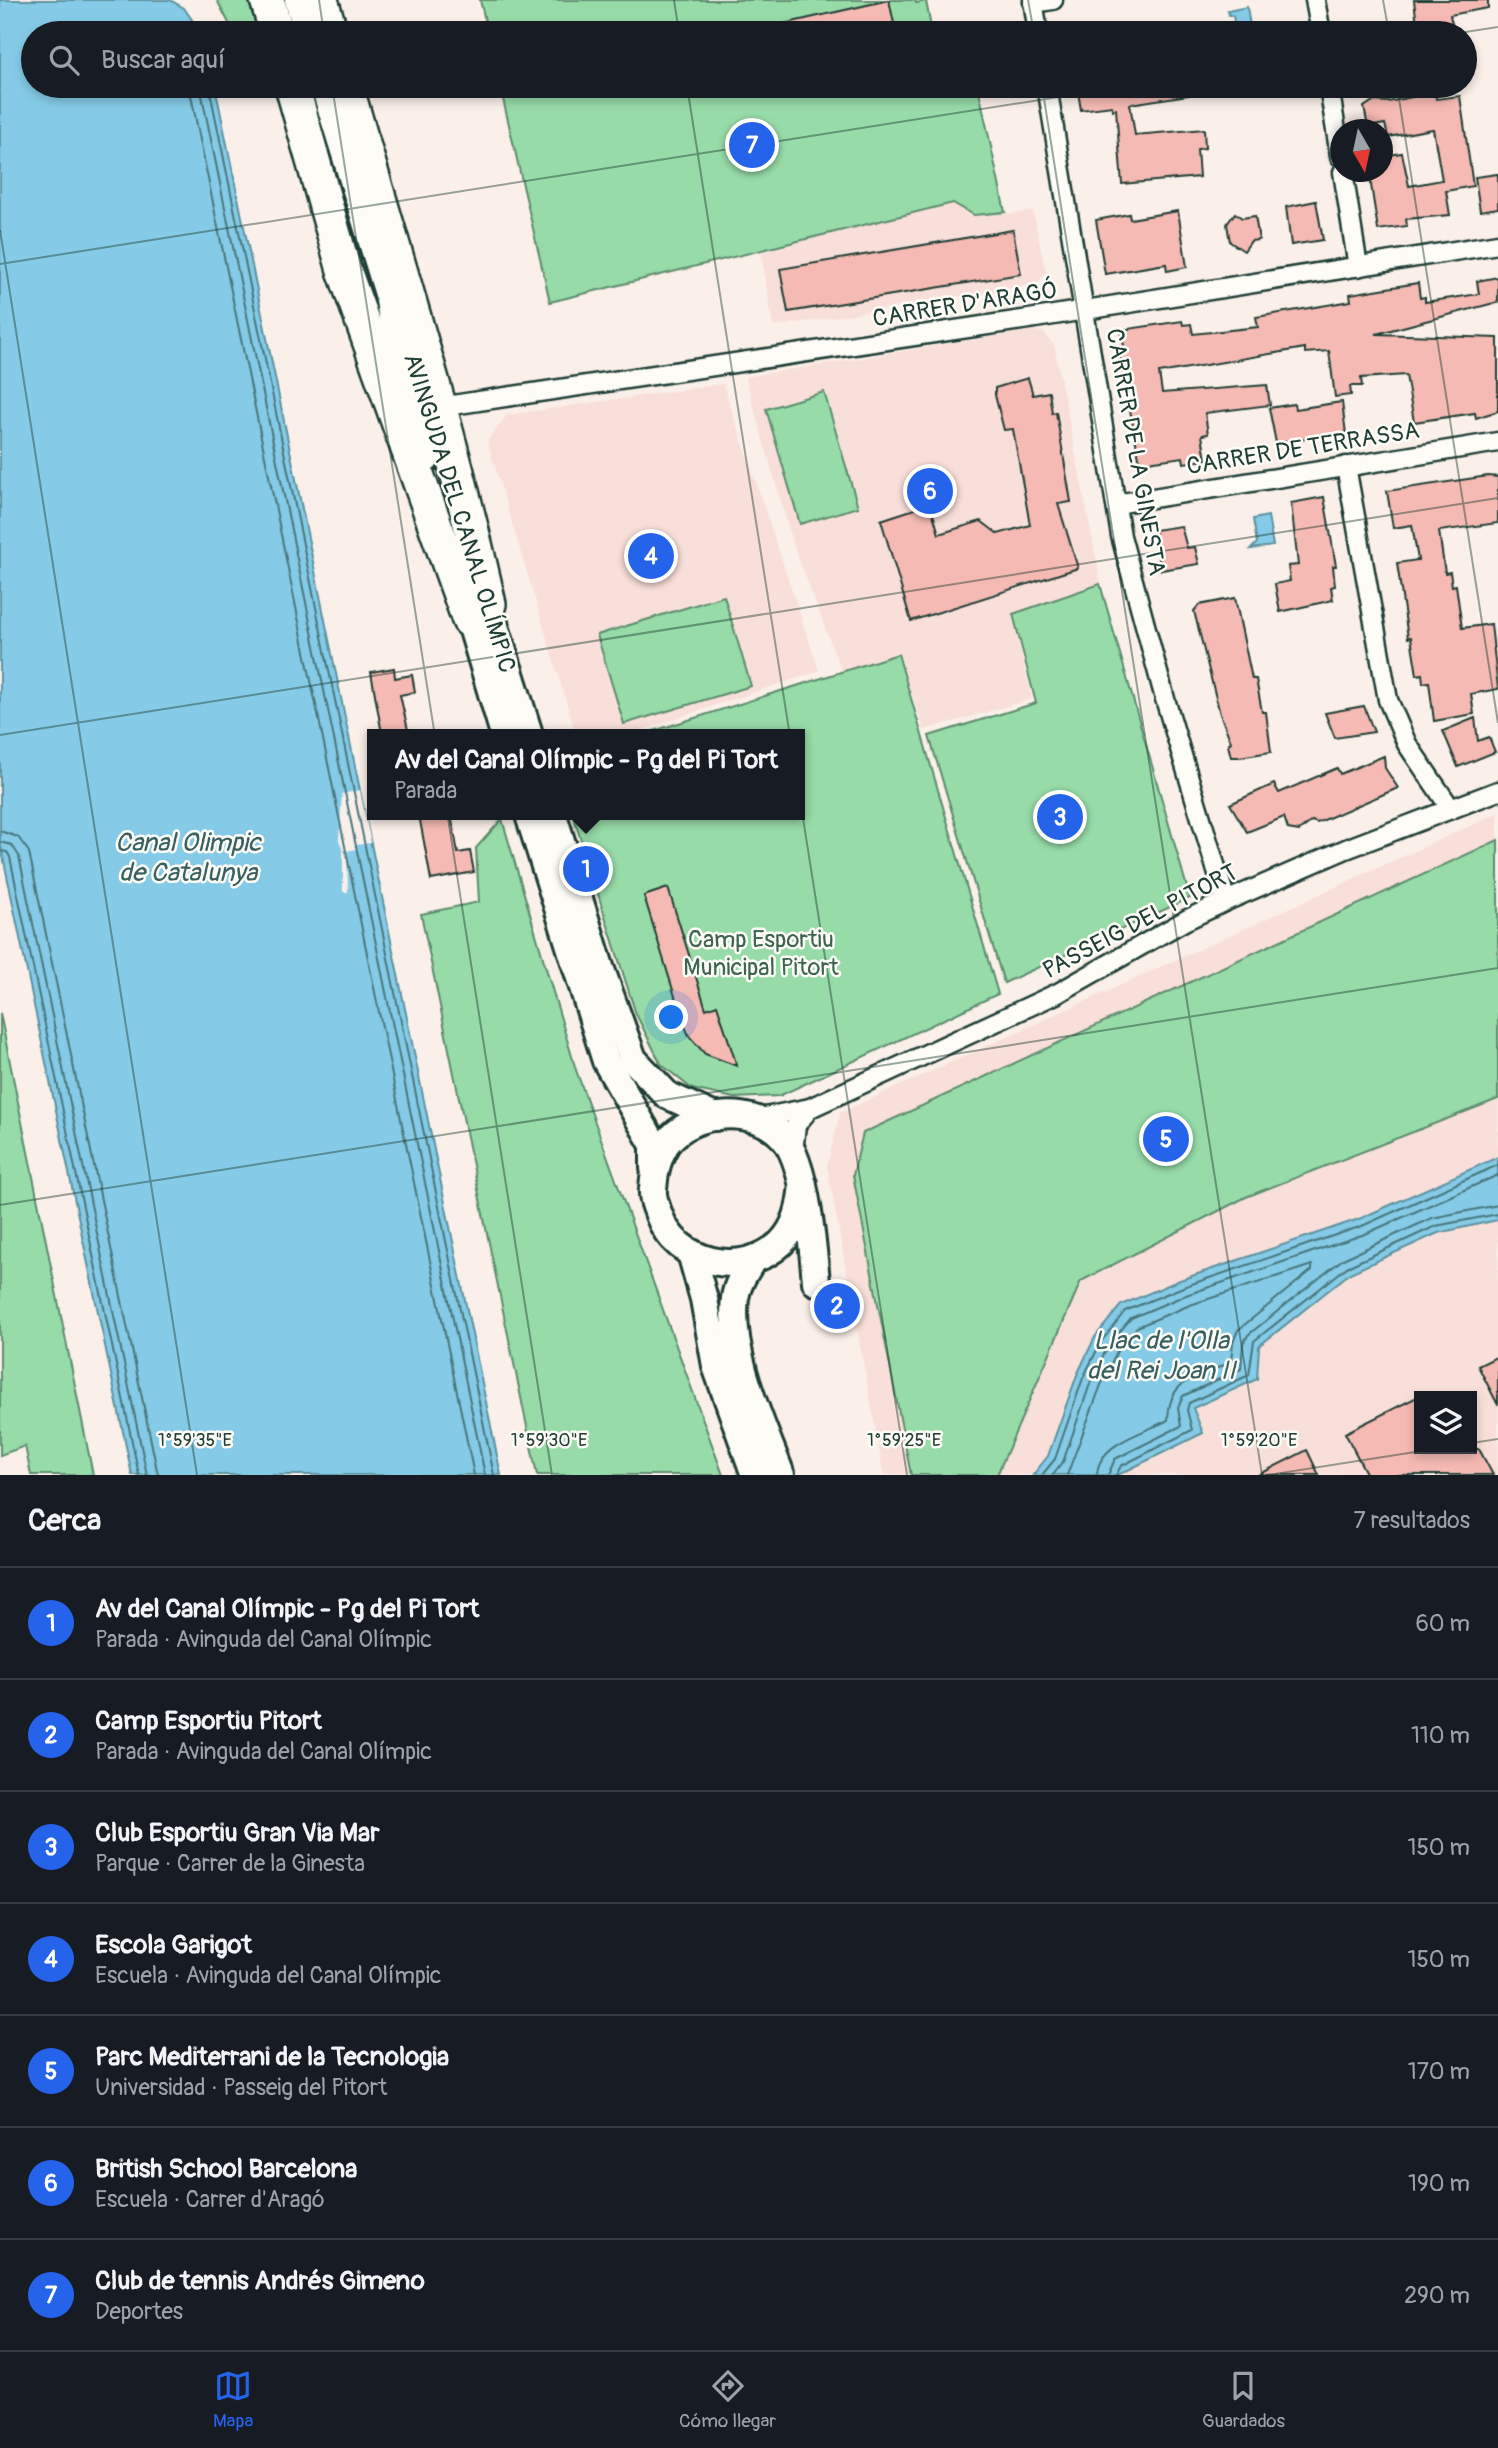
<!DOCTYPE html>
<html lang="es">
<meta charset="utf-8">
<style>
body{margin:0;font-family:Pangolin,sans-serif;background:#20242c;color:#f1f3f6}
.controls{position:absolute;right:21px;bottom:21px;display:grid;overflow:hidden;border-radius:0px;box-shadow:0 4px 10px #0003}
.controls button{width:63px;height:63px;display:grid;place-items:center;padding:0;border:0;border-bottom:2px solid #363941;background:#171b24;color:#f1f3f6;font:35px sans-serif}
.compass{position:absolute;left:1330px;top:119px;width:63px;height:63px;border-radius:50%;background:#171b24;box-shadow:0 4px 10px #0003;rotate:171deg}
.you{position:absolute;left:672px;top:1018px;width:24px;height:24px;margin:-18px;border:5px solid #fff;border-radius:50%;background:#1a73e8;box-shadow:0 0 0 10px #1a73e833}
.badge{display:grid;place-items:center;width:46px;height:46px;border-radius:50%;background:#2563eb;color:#fff;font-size:23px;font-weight:700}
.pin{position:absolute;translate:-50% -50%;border:4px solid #fff;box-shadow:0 2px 7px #0006}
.popup{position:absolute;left:367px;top:729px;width:438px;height:91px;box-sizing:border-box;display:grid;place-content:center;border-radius:0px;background:#171b24;filter:drop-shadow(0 2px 5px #0005);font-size:23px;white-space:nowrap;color:#9ea1a6}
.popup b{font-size:26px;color:#f1f3f6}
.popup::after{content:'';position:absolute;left:50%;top:100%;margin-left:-14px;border:14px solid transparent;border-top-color:#171b24}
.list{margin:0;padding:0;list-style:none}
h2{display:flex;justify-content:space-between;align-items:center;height:91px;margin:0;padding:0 28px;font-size:30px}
h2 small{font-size:23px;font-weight:400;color:#9ea1a6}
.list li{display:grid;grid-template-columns:46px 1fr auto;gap:21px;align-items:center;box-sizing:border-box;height:112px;padding:0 28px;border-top:2px solid #363941}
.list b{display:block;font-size:26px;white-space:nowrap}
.list p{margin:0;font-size:23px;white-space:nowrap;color:#9ea1a6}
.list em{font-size:23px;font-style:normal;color:#9ea1a6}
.icon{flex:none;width:38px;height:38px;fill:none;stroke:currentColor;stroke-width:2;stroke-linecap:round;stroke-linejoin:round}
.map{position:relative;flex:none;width:1498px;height:1475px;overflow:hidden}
.search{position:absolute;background:#171b24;box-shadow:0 4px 10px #0003;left:21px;right:21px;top:21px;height:77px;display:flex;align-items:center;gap:18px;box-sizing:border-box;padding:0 24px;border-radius:38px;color:#9ea1a6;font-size:26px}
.sheet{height:875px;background:#171b24}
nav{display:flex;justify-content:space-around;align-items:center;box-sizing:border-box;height:98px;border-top:2px solid #363941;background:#171b24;font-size:19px;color:#9ea1a6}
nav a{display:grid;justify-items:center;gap:4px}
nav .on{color:#2563eb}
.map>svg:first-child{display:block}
.built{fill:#f9dfd9;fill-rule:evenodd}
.green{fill:#97dba8;stroke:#5b8c6e;stroke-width:2}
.water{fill:#85cbe7;stroke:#5c929f;stroke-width:2}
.pier{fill:#fbefe9}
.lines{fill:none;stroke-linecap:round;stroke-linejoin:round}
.shore{stroke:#48767c;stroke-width:2}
.building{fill:#f5bab3;stroke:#1f3d34;stroke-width:2}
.street-casing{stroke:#1f3d34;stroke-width:23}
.secondary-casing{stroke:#1f3d34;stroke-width:32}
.highway-casing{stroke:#1f3d34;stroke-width:38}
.street{stroke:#fdfcf7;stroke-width:18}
.secondary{stroke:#fdfcf7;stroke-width:26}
.highway{stroke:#fdfcf7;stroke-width:33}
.ticks{fill:none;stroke:#1f3d34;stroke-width:2;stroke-opacity:0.45}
.labels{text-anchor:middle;stroke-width:5;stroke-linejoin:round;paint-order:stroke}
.street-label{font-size:24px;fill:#1f3d34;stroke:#fdfcf7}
.park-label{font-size:24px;fill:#3d6451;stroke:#fdfcf7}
.water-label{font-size:26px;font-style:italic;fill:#386061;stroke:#fdfcf7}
.ticks-label{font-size:18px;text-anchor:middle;fill:#1f3d34;stroke:#fdfcf7;stroke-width:5;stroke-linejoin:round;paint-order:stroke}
</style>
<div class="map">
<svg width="1498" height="1475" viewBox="0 0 1498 1475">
<rect width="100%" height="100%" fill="#fbefe9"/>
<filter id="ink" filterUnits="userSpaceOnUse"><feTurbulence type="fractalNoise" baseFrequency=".0143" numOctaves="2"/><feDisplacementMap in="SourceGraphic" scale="14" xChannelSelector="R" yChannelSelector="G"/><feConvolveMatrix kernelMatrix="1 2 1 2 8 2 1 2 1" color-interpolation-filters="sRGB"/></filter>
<g filter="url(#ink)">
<g class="built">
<path d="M953 203 973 216 1004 210 1010 214 1033 211 1046 273 1036 284 773 327 761 252Z"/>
<path d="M1034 330 1044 333 1054 345 1101 583 1012 614 1032 699 924 730 898 654 842 672 793 544 745 377Z"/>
<path d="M723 384 819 671 629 734H576L487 441 507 415Z"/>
<path d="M1498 813V1475H884L827 1166 840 1113ZM1419 1396H1472V1449H1419Z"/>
</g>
<g class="green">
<path d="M217 0H258L269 33H234Z"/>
<path d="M480 0H915L916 3 926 1 932 33H488Z"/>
<path d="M500 86H978L1005 212 974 215 953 203 550 302Z"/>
<path d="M824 392 858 507 800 524 766 409Z"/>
<path d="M1100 584 1190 898 1004 983 929 736 1036 703 1013 614Z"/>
<path d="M724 596 751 686 624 724 597 635Z"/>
<path d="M898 654 998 994 779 1096 734 1098 692 1089 661 1064 636 1014 573 815H800V734H644Z"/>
<path d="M502 819 576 1070 723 1475H537L421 914 479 902 476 848Z"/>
<path d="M1498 840V1099L1246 1197 1081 1281 997 1475H911L853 1175 863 1133Z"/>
<path d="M0 1013 93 1475H31L25 1446 0 1455Z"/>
</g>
<g class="water">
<path d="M0 0H170L184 8 201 33H33V86H215L501 1475H132L0 842Z"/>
<path d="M1247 7 1251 33H1236L1233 16 1229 15 1228 11Z"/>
<path d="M1268 516 1273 546 1251 549 1257 543 1253 519Z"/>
<path d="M1498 1157V1220L1438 1233 1350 1273 1259 1346 1257 1379 1193 1408 1203 1433 1118 1475H1033L1048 1456 1077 1375 1095 1337 1121 1305 1180 1280 1359 1219Z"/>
</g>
<path class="pier" d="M360 790 371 843 356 845V849L347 851 348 892H343V851L339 840 342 794Z"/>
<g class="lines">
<g class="shore">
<path d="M189 86 474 1475"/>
<path d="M200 86 485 1475"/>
<path d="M209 86 494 1475"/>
<path d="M0 831 18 837 29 852 158 1475"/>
<path d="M0 842 12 845 19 856 147 1475"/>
<path d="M0 851 7 852 10 857 139 1475"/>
<path d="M1042 1475 1055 1459 1083 1378 1101 1342 1125 1311 1183 1287 1362 1226 1498 1165"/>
<path d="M1053 1475 1063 1462 1091 1381 1108 1346 1131 1318 1186 1295 1365 1234 1498 1175"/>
<path d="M1067 1475 1101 1385 1117 1351 1137 1327 1190 1305 1312 1265V1270L1238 1330 1233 1342 1231 1362C1197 1379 1169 1376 1168 1420 1144 1433 1098 1443 1097 1475"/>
<path d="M1108 1475 1115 1459 1181 1426 1178 1408 1183 1396 1241 1369 1243 1344 1248 1335 1343 1259 1432 1218 1498 1205"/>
<path d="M1116 1475 1121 1466 1192 1430 1187 1410 1189 1403 1249 1375 1254 1341 1347 1267 1436 1226 1498 1214"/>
</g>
</g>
<g class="building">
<path d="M889 0 896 33H771L770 27Z"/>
<path d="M1414 0H1488V8L1450 15 1454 33H1418Z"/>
<path d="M1077 86H1188L1189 95 1130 104 1135 135 1204 129 1205 148 1197 149 1199 177 1122 184 1116 109 1113 110 1112 106 1081 110Z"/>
<path d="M1415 86H1433L1436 99 1460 96 1473 186 1446 191 1450 215 1406 219 1407 226 1378 230 1369 172H1382V156L1402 153 1409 186 1442 180 1433 129 1388 137 1385 124 1368 127 1364 107 1373 101 1388 102 1417 96Z"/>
<path d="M1498 174V208L1480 211 1475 177Z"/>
<path d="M1316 201 1323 240 1291 245 1286 207Z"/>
<path d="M1178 211 1187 267 1167 271 1166 264 1105 274 1096 220 1129 214 1130 219Z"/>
<path d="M1235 213 1242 218 1255 216 1259 240 1251 241 1244 251 1230 242 1227 224Z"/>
<path d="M1013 230 1021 274 788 312 780 269Z"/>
<path d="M1498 277V302L1376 334 1498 338V411L1476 418 1475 413 1414 422 1406 375 1361 378 1362 386H1350L1351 395 1335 397 1329 351 1305 353V348L1159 373 1162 393 1267 385 1270 405 1205 413 1208 434 1202 435 1206 460 1184 463 1183 457 1140 463 1119 352H1125L1121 330 1182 321 1183 325 1191 324 1193 334 1258 327 1256 317 1351 301 1350 294 1418 283 1420 298 1425 297V302L1479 294 1477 281Z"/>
<path d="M1028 378 1033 395 1049 392 1052 413 1056 412 1071 502 1058 504 1078 568 911 621 881 520 930 504 939 534 981 521 998 534 1030 525 1013 429 1004 430 995 395V388Z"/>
<path d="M1342 402 1346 434 1276 443 1269 408 1294 404 1295 409Z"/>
<path d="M1488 476 1498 477V523L1439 531 1445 573 1450 572 1452 586 1456 585 1462 628 1491 624 1498 689 1471 694 1474 714 1434 721 1429 682 1423 683 1422 674 1417 675 1411 637 1408 638 1397 563 1418 560 1412 525 1393 528 1387 491Z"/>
<path d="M1324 497 1336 566H1333L1335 586 1331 587 1333 600 1280 612 1275 584 1290 581 1288 566 1298 565 1291 503Z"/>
<path d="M1181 526 1187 548 1195 547 1199 564 1161 570 1154 530Z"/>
<path d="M1235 598 1252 679H1256L1262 712H1266L1271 752 1239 757H1231L1228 745 1231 742 1220 714 1194 611 1199 605Z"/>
<path d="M394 668 395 678 412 675 415 692 400 695 409 734H382L371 672Z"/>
<path d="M1364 706 1374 732 1335 738 1325 713Z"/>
<path d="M1475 718 1478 741 1489 737 1495 752 1458 767 1443 731Z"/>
<path d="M1384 756 1385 768 1398 788 1317 823 1312 821 1299 831 1288 829 1284 817 1247 832 1230 804 1274 784 1279 793 1337 768 1340 774Z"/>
<path d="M419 815H451L458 853 470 851 474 872 431 880Z"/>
<path d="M668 888 706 1009 717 1005 737 1066 705 1054 689 1036 681 1016 644 896Z"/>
<path d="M1498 1356V1405L1478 1366Z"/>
<path d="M1419 1396V1449H1479L1493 1475H1367L1345 1433Z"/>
<path d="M1307 1450 1319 1475H1258Z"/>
</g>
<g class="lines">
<g class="street-casing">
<g id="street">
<path d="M1033 0 1038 33"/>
<path d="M1315 0 1321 33"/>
<path d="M1033 3 1053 0"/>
<path d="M1047 86 1121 536 1165 699 1226 901"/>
<path d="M1329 86 1340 156"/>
<path d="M1343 172 1358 267"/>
<path d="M439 407 1029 319 1498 244"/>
<path d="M1346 466 1388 700 1407 744 1451 809"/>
<path d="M1116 504 1498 442"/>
<path d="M755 1119 810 1108 1058 993 1186 920 1226 901 1346 849 1498 791"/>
<path d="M793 1152 796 1125 810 1108"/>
</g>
</g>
<g class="secondary-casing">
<g id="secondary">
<path d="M298 0 308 33"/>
<path d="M324 86 388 294 395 338 426 459"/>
<path d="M482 585 529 734"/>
<path d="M464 600 504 734"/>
<path d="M529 815 606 1061 654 1145V1168"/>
<path d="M553 815 600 967 633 1059 667 1095 715 1117"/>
<path d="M803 1184C801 1206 797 1227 781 1243 742 1279 676 1264 659 1215 656 1206 652 1198 653 1189 654 1173 657 1158 666 1144 692 1109 756 1105 784 1138 806 1164 813 1247 816 1282"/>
<path d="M691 1253 704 1299 716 1366 755 1475"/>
<path d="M753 1259C745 1272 737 1284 735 1298 728 1353 762 1424 781 1475"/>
</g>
</g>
<g class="highway-casing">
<g id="highway">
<path d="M267 0 277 33"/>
<path d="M321 0 331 33"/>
<path d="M292 86 344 270 469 620"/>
<path d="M346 86C396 258 450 428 489 604"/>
</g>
</g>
<use href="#street" class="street"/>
<use href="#secondary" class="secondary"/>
<use href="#highway" class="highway"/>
</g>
</g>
<path class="ticks" d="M319 0 324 33M674 0 679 33M1028 0 1034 33M1383 0 1389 33M1459 33 1498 27M332 86 552 1475M687 86 907 1475M1042 86 1262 1475M1397 86 1498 723M0 230 197 1475M0 264 1128 86M0 735 1498 498M0 1205 1498 968M1472 1443 1498 1439M1268 1475 1434 1449"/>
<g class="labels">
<g class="street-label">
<text transform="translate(965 304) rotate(-9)" y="8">CARRER D'ARAGÓ</text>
<text transform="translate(1303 448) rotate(-9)" y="8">CARRER DE TERRASSA</text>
<text transform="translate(1136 452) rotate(80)" y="8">CARRER DE LA GINESTA</text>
<text transform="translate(460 513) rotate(73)" y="8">AVINGUDA DEL CANAL OLÍMPIC</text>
<text transform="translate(1140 921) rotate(-28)" y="8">PASSEIG DEL PITORT</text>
</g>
<g class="park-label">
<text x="761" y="947">Camp Esportiu<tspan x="761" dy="28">Municipal Pitort</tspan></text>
</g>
<g class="water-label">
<text x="188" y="851">Canal Olimpic<tspan x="188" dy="30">de Catalunya</tspan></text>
<text x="1161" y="1349">Llac de l'Olla<tspan x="1161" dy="30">del Rei Joan II</tspan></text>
</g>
</g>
<g class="ticks-label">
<text x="195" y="1446">1°59'35"E</text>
<text x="549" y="1446">1°59'30"E</text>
<text x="904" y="1446">1°59'25"E</text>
<text x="1259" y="1446">1°59'20"E</text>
</g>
</svg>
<div class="controls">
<button><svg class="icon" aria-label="layers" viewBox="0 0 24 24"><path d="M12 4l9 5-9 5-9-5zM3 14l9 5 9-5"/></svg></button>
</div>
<svg class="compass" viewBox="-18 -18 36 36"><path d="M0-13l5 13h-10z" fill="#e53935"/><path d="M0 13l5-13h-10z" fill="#9ea1a6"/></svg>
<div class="you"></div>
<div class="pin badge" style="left:586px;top:869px">1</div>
<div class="popup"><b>Av del Canal Olímpic - Pg del Pi Tort</b>Parada</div>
<div class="pin badge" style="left:837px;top:1306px">2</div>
<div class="pin badge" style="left:1060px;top:817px">3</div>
<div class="pin badge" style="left:651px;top:556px">4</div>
<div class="pin badge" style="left:1166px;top:1139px">5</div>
<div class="pin badge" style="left:930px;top:491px">6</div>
<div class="pin badge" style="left:752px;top:145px">7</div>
<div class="search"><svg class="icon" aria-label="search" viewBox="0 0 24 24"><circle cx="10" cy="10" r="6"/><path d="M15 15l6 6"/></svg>Buscar aquí</div>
</div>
<section class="sheet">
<h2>Cerca<small>7 resultados</small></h2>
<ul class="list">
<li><span class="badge">1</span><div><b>Av del Canal Olímpic - Pg del Pi Tort</b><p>Parada · Avinguda del Canal Olímpic</p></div><em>60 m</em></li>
<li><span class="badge">2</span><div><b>Camp Esportiu Pitort</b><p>Parada · Avinguda del Canal Olímpic</p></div><em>110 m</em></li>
<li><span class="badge">3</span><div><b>Club Esportiu Gran Via Mar</b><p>Parque · Carrer de la Ginesta</p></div><em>150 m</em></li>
<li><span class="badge">4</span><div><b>Escola Garigot</b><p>Escuela · Avinguda del Canal Olímpic</p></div><em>150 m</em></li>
<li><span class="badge">5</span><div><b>Parc Mediterrani de la Tecnologia</b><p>Universidad · Passeig del Pitort</p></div><em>170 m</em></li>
<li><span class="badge">6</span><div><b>British School Barcelona</b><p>Escuela · Carrer d'Aragó</p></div><em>190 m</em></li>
<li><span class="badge">7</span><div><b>Club de tennis Andrés Gimeno</b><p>Deportes</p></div><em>290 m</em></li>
</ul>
</section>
<nav>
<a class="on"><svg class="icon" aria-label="map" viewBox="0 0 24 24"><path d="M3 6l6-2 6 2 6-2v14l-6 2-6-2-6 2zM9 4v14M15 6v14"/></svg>Mapa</a>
<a><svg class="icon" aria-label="directions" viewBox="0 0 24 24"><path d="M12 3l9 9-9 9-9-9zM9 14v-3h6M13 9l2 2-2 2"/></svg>Cómo llegar</a>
<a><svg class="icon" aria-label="saved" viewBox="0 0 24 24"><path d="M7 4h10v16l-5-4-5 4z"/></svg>Guardados</a>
</nav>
